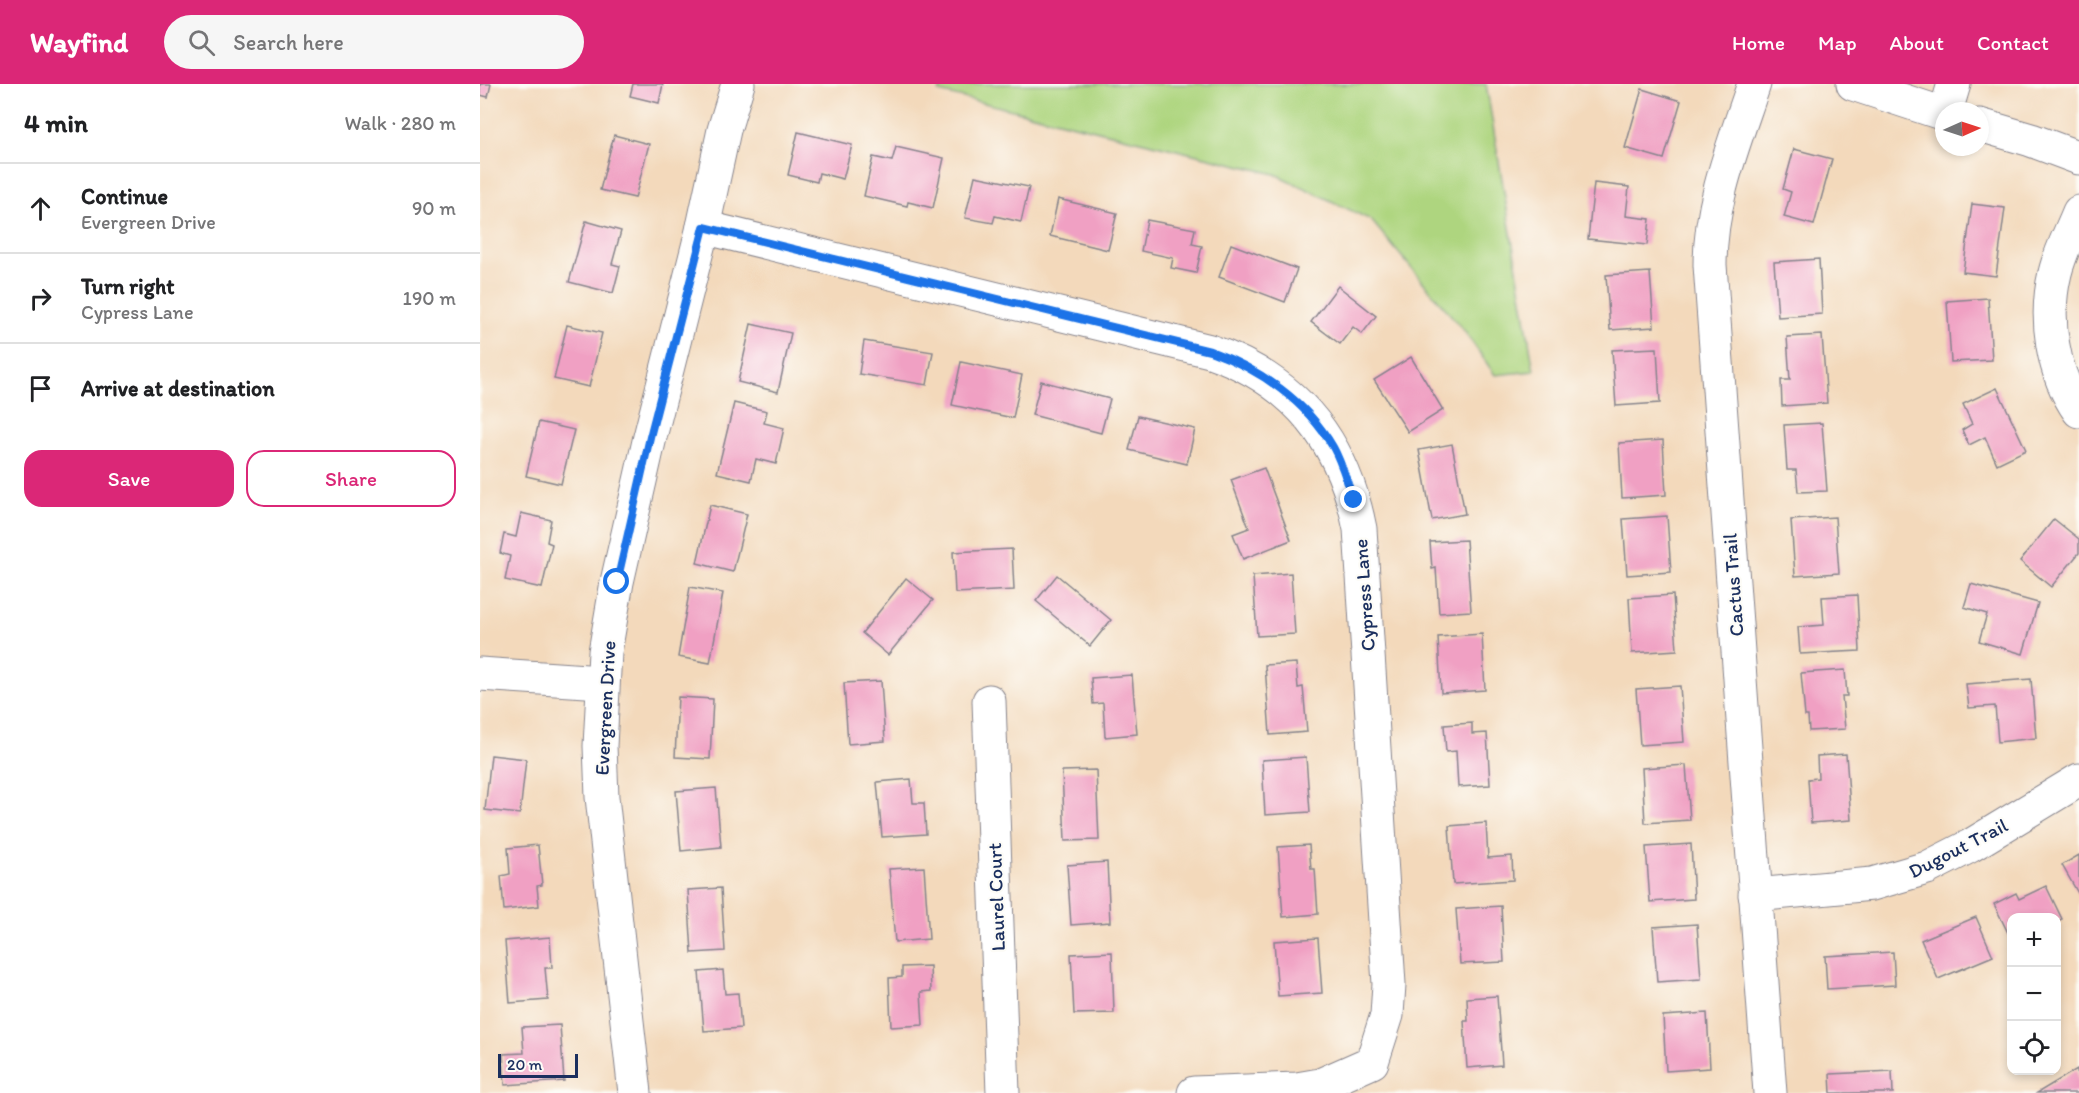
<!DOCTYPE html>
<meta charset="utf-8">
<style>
body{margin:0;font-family:Itim,sans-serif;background:#f6f6f6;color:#202124}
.controls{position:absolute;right:18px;bottom:18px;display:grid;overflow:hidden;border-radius:12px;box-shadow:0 3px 9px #0003}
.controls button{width:54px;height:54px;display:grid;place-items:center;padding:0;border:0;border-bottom:2px solid #e0e0e0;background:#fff;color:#202124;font:30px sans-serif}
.compass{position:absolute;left:1455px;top:18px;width:54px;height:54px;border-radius:50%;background:#fff;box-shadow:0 3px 9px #0003;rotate:87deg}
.scale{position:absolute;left:18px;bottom:15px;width:80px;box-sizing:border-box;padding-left:6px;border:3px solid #1b2f5e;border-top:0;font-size:16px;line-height:21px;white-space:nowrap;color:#1b2f5e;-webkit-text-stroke:4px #fdfcf7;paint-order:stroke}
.stop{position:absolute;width:18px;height:18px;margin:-14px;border:4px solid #1a73e8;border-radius:50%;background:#fff}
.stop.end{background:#1a73e8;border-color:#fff;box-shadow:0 2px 6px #0008}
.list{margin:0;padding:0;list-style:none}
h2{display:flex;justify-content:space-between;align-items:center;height:78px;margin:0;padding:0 24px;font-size:26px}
h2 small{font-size:20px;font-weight:400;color:#757577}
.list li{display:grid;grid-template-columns:39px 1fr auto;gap:18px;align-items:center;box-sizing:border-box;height:90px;padding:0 24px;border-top:2px solid #e0e0e0}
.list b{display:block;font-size:22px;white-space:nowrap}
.list p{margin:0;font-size:20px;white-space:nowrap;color:#757577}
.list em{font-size:20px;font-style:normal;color:#757577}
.actions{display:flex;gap:12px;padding:18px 24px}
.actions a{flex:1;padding:14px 0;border:2px solid #db2777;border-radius:18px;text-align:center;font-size:21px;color:#db2777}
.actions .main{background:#db2777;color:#fff}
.icon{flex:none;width:33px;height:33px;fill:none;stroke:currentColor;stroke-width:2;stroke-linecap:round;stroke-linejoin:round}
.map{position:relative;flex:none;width:1599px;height:1009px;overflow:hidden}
header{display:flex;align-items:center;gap:36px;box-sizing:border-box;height:84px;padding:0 30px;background:#db2777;color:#fff}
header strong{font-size:28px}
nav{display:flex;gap:33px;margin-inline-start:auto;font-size:21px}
.search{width:420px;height:54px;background:#f6f6f6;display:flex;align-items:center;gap:15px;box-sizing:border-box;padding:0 21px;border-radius:33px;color:#757577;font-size:22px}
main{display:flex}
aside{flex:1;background:#fff}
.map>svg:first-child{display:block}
.green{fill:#aed57f;stroke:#64826e;stroke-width:1.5}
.building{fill:#f0a0c3}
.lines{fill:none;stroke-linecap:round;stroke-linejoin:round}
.minor-casing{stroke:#87848c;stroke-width:35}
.minor{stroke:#fff;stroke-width:33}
.route{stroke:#1a73e8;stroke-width:8}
.labels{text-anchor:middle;stroke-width:4.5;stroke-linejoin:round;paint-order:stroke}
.street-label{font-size:20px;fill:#1b2f5e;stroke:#fdfcf7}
</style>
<header>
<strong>Wayfind</strong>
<div class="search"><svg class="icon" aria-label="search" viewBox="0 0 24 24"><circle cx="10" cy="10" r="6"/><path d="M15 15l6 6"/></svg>Search here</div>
<nav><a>Home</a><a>Map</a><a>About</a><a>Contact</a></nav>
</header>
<main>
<aside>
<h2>4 min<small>Walk · 280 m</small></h2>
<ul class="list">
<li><svg class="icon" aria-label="ahead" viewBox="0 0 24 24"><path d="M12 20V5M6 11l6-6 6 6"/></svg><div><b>Continue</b><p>Evergreen Drive</p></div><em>90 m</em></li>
<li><svg class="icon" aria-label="right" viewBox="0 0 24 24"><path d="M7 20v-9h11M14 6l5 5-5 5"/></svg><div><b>Turn right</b><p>Cypress Lane</p></div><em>190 m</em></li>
<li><svg class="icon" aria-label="arrive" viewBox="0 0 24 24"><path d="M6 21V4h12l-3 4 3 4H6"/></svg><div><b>Arrive at destination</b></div></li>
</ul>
<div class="actions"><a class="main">Save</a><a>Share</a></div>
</aside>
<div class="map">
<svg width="1599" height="1009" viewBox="0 0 1599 1009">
<rect width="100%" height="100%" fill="#fdfcf7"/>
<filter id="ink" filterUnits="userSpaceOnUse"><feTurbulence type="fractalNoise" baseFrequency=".0167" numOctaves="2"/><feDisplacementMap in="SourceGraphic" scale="12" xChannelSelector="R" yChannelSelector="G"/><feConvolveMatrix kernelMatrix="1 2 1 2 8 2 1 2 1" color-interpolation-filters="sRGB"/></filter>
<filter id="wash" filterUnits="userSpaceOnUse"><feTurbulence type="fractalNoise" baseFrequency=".008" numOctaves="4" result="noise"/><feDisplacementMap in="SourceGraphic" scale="24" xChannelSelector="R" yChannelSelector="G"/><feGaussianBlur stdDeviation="1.35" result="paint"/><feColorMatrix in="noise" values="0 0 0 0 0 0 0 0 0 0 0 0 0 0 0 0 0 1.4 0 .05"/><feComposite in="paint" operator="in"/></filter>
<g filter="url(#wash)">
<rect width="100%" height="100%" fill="#f3d9bb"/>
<path class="green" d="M463 0H1006L1054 287 1015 291 985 248 891 136 795 90 459 8Z"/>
<g id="blocks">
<g class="building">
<path d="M0 0H11L8 13 0 11Z"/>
<path d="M153 0H183L179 19 150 12Z"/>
<path d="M1162 5 1201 17 1184 75 1145 64Z"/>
<path d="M318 48 372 61 363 95 339 89 337 98 308 91Z"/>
<path d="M134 51 169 60 155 114 120 106Z"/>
<path d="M416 63 464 74 453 124 428 118 427 122 384 112 393 73 412 77Z"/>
<path d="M1314 65 1352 75 1334 141 1304 133 1311 108 1303 105Z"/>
<path d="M495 92 549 103 541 138 515 132 513 139 485 134Z"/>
<path d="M1114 99 1149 103 1146 132 1170 135 1167 161 1108 155Z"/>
<path d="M578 115 637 129 628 166 570 152Z"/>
<path d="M1492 120 1525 124 1516 192 1483 188Z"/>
<path d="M667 136 715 145 712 160 722 162 716 189 691 184 693 174 661 167Z"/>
<path d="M106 137 141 147 132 180 140 182 133 209 89 198Z"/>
<path d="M751 160 817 185 805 218 739 193Z"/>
<path d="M1339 175 1342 230 1298 233 1294 178Z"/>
<path d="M1170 188 1174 243 1130 246 1126 191Z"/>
<path d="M858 202 896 232 882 250 873 243 860 260 831 238Z"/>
<path d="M1508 214 1512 276 1471 278 1467 217Z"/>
<path d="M271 240 311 249 298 308 258 298Z"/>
<path d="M87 241 122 249 109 303 74 295Z"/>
<path d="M1342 251 1347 319 1302 322 1301 296H1310L1307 253Z"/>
<path d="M384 257 453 268 447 301 379 290Z"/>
<path d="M1177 264 1180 319 1136 322 1132 266Z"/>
<path d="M931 273 963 326 928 348 894 296Z"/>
<path d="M481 278 542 291 533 334 472 321Z"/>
<path d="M561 297 630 315 621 349 552 331Z"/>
<path d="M1517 304 1546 366 1517 380 1505 353 1489 361 1482 346 1492 340 1483 320Z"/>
<path d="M254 319 287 327 284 339 304 344 296 380 276 375 271 397 237 389Z"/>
<path d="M658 332 715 345 707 380 649 366Z"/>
<path d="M59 338 94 346 81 400 46 392Z"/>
<path d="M1342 339 1347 407 1318 408 1316 386H1307L1304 341Z"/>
<path d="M1183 356 1186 411 1142 414 1139 359Z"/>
<path d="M972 360 985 430 952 436 939 366Z"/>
<path d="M784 384 811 456 763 475 753 450 769 444 751 396Z"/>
<path d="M230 421 267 430 253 488 217 479Z"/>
<path d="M41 429 71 436 67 458 72 460 62 504 25 496 30 472 20 469 24 450 36 453Z"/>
<path d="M1187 432 1191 488 1147 491 1143 435Z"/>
<path d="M1355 433 1359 489 1315 492 1311 436Z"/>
<path d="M1574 435 1599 455V469L1571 503 1540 477Z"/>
<path d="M986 456 991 527 959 529 956 484 952 485 950 458Z"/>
<path d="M532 465 534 506 475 509 473 468Z"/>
<path d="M811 489 815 550 777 552 773 492Z"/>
<path d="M577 491 631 536 610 562 556 517Z"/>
<path d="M426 494 453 516 408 571 382 549Z"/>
<path d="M1491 500 1558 519 1543 570 1499 557 1507 530 1484 523Z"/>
<path d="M210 503 243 509 230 579 198 573Z"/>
<path d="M1193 511 1197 566 1152 569 1149 514Z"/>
<path d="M1377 511 1380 567 1320 570 1318 543 1344 541 1342 513Z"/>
<path d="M1002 550 1005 606 961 609 958 553Z"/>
<path d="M816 579 818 604 823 603 827 648 790 651 785 581Z"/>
<path d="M1365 586 1367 612H1362L1365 645 1329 647 1328 632H1325L1321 589Z"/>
<path d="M652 591 657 650 625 653 623 619 613 620 611 594Z"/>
<path d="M1551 595 1556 654 1518 658 1515 622 1489 624 1486 600Z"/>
<path d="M401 597 405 657 368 660 364 599Z"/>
<path d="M1200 602 1204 658 1160 661 1156 605Z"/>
<path d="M198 613 233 615 230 675 195 673Z"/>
<path d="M992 639V650L1007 649 1010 701 978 703 976 667 966 668 964 641Z"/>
<path d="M1366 670 1371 736 1331 739 1328 695 1338 694 1337 672Z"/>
<path d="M11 671 46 675 40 730 5 726Z"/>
<path d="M826 673 830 728 785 731 782 676Z"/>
<path d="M1206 681 1210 736 1165 739 1162 684Z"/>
<path d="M616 686 619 756 585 757 582 687Z"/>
<path d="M431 695 433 719H444L446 750 402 753 397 698Z"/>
<path d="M236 704 241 763 201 767 196 707Z"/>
<path d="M1006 739 1008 774 1032 772 1033 796 973 800 969 742Z"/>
<path d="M1211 760 1214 815 1170 818 1166 763Z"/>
<path d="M58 761 62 801 57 802 59 822 24 826 21 792 30 790 28 764Z"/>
<path d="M829 761 831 785H835L838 830 803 833 798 763Z"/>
<path d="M1599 771V811L1582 781Z"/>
<path d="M627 778 630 838 591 841 587 781Z"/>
<path d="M444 783 449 855 415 858 409 785Z"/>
<path d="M1566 802 1582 835 1576 838V834H1532V857L1514 820 1536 809 1539 815Z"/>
<path d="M241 804 245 867 212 869 208 806Z"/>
<path d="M1021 822 1024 878 980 880 976 825Z"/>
<path d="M1496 833 1513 872 1458 895 1441 856Z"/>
<path d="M1217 840 1221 895 1177 898 1173 843Z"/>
<path d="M70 853 72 884H65L68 916 30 919 25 857Z"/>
<path d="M838 854 842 909 798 912 794 857Z"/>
<path d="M632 868 634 929 594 930 591 870Z"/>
<path d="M1413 868 1415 901 1347 905 1345 872Z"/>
<path d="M450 882 451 907 441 908 443 941 411 943 409 894 422 893V883Z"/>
<path d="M243 886 245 910 258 909 261 944 224 947 219 888Z"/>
<path d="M1017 912 1022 981 987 984 984 937H988L987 914Z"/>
<path d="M1227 929 1230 984 1186 987 1183 932Z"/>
<path d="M80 941 84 997 25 1001 23 970 44 969 42 943Z"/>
<path d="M1597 985 1599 1009H1557Z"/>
<path d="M1412 987 1413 1009H1351L1350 990Z"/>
</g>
</g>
</g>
<g filter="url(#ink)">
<use href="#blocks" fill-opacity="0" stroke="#87848c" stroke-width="1.5"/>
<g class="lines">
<g class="minor-casing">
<g id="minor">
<path d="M1274 0C1254 60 1230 117 1230 181L1290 1009"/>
<path d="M1373 0 1464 30"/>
<path d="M1466 27 1474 0"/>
<path d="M1500 41 1551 56 1599 74"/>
<path d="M1599 128C1591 148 1580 168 1575 189 1564 234 1572 289 1599 327"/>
<path d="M223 143 730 267C816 297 863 357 880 445L909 900 907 931 892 978 840 1001 817 1005 714 1009"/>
<path d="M0 590 122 598"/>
<path d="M509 617 523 1009"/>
<path d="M1275 811 1392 800 1447 784 1490 762 1599 696"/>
<path d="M155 1009 122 713 120 662 125 568 137 498 170 353 223 143 244 46 258 0"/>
</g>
</g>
<use href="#minor" class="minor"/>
</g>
</g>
<g class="lines" filter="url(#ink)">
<path class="route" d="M137 498 170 353 224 143 730 267C780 285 826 317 853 363 862 379 867 399 874 416"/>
</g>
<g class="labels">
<g class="street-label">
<text transform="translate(1253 501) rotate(-94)" y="7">Cactus Trail</text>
<text transform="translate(884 511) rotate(-94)" y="7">Cypress Lane</text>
<text transform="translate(125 624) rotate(-87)" y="7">Evergreen Drive</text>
<text transform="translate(1478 764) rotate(-27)" y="7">Dugout Trail</text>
<text transform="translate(516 813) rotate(-92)" y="7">Laurel Court</text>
</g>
</g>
</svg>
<div class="controls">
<button>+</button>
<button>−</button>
<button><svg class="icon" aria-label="locate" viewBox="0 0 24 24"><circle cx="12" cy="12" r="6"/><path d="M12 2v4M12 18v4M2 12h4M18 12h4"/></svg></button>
</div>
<svg class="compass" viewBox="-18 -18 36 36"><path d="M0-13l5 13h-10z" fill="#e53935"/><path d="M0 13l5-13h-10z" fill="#757577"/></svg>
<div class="scale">20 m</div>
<div class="stop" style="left:137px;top:498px"></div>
<div class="stop end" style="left:874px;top:416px"></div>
</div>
</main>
